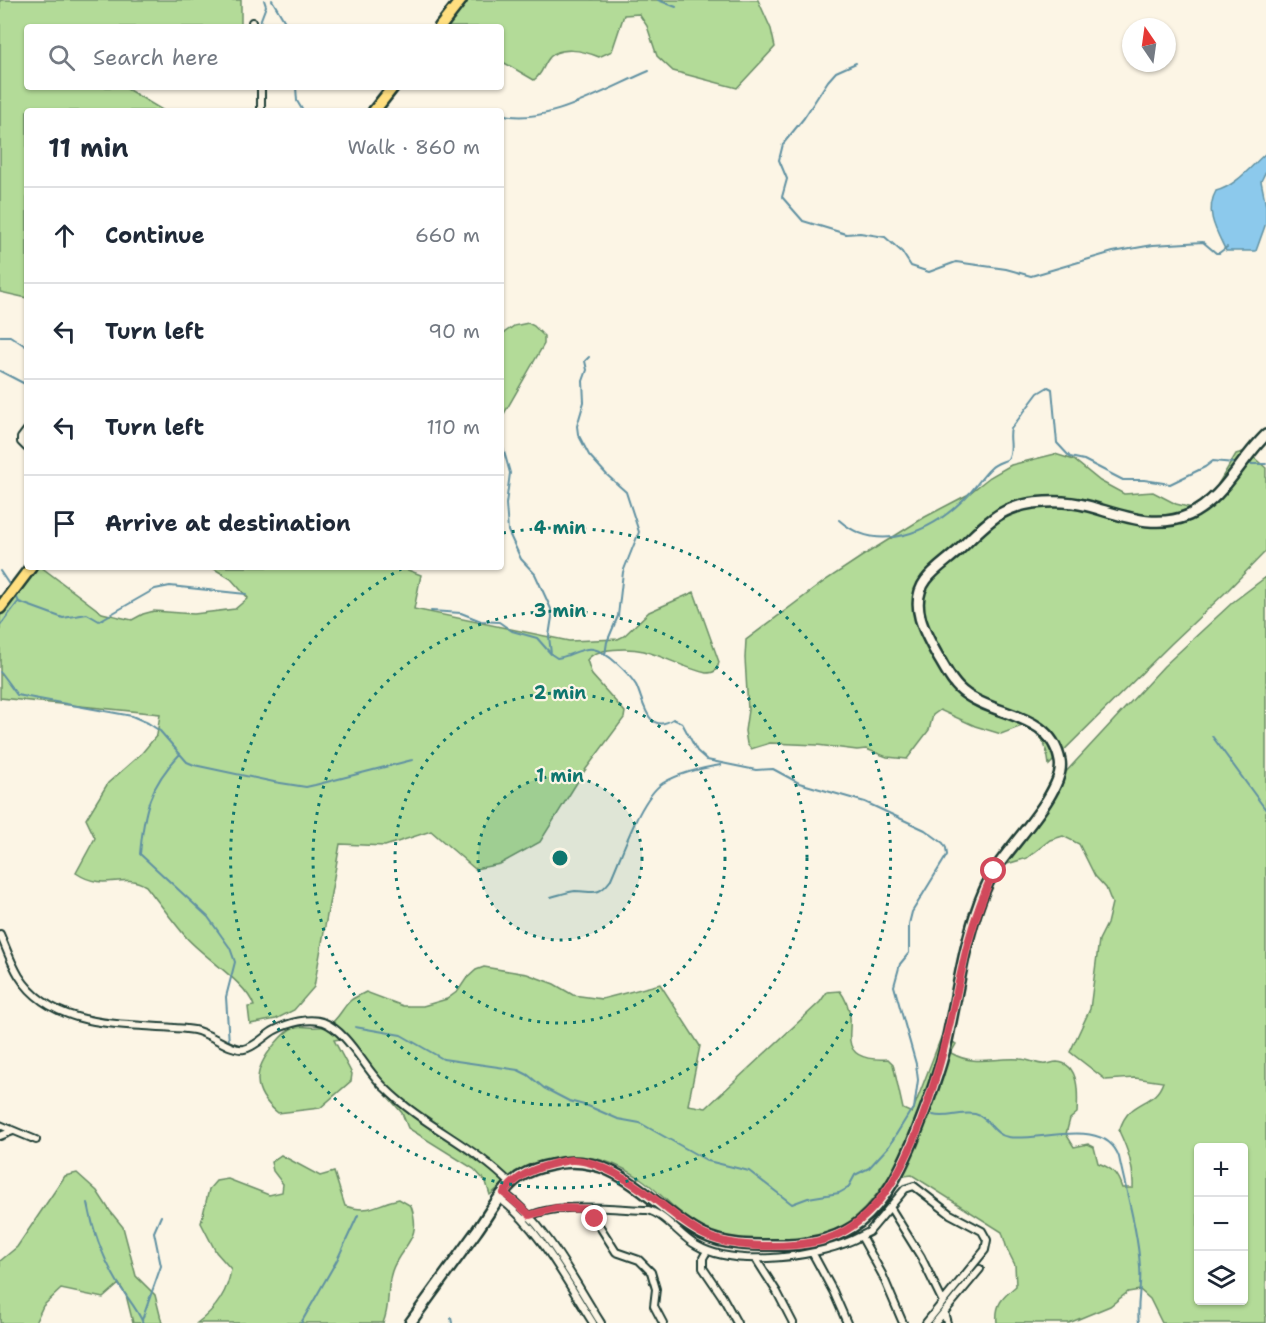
<!DOCTYPE html>
<html lang="en">
<head>
<meta charset="utf-8">
<style>
	body { margin:0; font-family:"Shantell Sans",sans-serif; background:#f6f6f7; color:#1f2937 }
	.controls { position:absolute; right:18px; bottom:18px; display:grid; overflow:hidden; border-radius:6px; box-shadow:0 2px 4px #0004 }
	.controls button { width:54px; height:54px; display:grid; place-items:center; padding:0; border:0; border-bottom:2px solid #e0e1e3; background:#fff; color:#1f2937; font:30px sans-serif }
	.compass { position:absolute; left:1122px; top:18px; width:54px; height:54px; border-radius:50%; background:#fff; box-shadow:0 2px 4px #0004; rotate:347deg }
	.stop { position:absolute; width:18px; height:18px; margin:-14px; border:4px solid #d1495b; border-radius:50%; background:#fff }
	.stop.end { background:#d1495b; border-color:#fff; box-shadow:0 2px 6px #0008 }
	.list { margin:0; padding:0; list-style:none }
	h2 { display:flex; justify-content:space-between; align-items:center; height:78px; margin:0; padding:0 24px; font-size:26px }
	h2 small { font-size:20px; font-weight:400; color:#747a83 }
	.list li { display:grid; grid-template-columns:39px 1fr auto; gap:18px; align-items:center; box-sizing:border-box; height:96px; padding:0 24px; border-top:2px solid #e0e1e3 }
	.list b { display:block; font-size:22px; white-space:nowrap }
	.list em { font-size:20px; font-style:normal; color:#747a83 }
	.icon { flex:none; width:33px; height:33px; fill:none; stroke:currentColor; stroke-width:2; stroke-linecap:round; stroke-linejoin:round }
	.map { position:relative; flex:none; width:1266px; height:1323px; overflow:hidden }
	.search { position:absolute; background:#fff; box-shadow:0 2px 4px #0004; left:24px; top:24px; width:480px; height:66px; display:flex; align-items:center; gap:15px; box-sizing:border-box; padding:0 21px; border-radius:6px; color:#747a83; font-size:22px }
	.panel { position:absolute; background:#fff; box-shadow:0 2px 4px #0004; left:24px; top:108px; width:480px; height:462px; border-radius:6px }
	.map>svg:first-child { display:block }
	.green { fill:#b3db98; stroke:#698c66; stroke-width:1.5; fill-rule:evenodd }
	.water { fill:#8cc9ec; stroke:#6091a2; stroke-width:1.5 }
	.lines { fill:none; stroke-linecap:round; stroke-linejoin:round }
	.stream { stroke:#6091a2; stroke-width:2 }
	.street-casing { stroke:#1f3d34; stroke-width:10 }
	.secondary-casing { stroke:#1f3d34; stroke-width:14 }
	.primary-casing { stroke:#1f3d34; stroke-width:15 }
	.street { stroke:#fcf5e5; stroke-width:6 }
	.secondary { stroke:#fcf5e5; stroke-width:9 }
	.primary { stroke:#ffdf80; stroke-width:10 }
	.route { stroke:#d1495b; stroke-width:8 }
	.ring { fill:none; stroke:#0f766e; stroke-width:3; stroke-dasharray:3 6 }
	.centre { fill:#0f766e; stroke:#fcf5e5; stroke-width:3 }
	.ring-label { font-size:18px; text-anchor:middle; font-weight:bold; fill:#0f766e; stroke:#fcf5e5; stroke-width:4.5; stroke-linejoin:round; paint-order:stroke }
</style>
</head>
<body>
<div class="map">
<svg width="1266" height="1323" viewBox="0 0 1266 1323">
	<rect width="100%" height="100%" fill="#fcf5e5"/>
	<filter id="ink" filterUnits="userSpaceOnUse"><feTurbulence type="fractalNoise" baseFrequency=".0167" numOctaves="2"/><feDisplacementMap in="SourceGraphic" scale="12" xChannelSelector="R" yChannelSelector="G"/><feConvolveMatrix kernelMatrix="1 2 1 2 8 2 1 2 1" color-interpolation-filters="sRGB"/></filter>
	<g filter="url(#ink)">
		<!-- green -->
		<path class="green" d="M0 0H241V27H27V87H124L164 111H27V298L0 292Z
			M465 0H758L771 29 775 47 737 88 673 71 657 56 647 26 639 14 624 15 612 51 599 57C585 51 557 44 547 61 542 69 542 74 534 80L501 61V27H444Z
			M528 323 534 326 544 336V344L501 419V335L514 326Z
			M1246 451 1266 468V551L1227 591 1171 644 1049 765C1047 747 1042 734 1027 724L1001 734 975 726 940 710 933 715 929 730 907 759 887 757 866 749 857 750 817 745 770 743 751 749 747 744 745 731 748 710 745 658 746 640 826 580 864 555 925 517 967 495 990 477 1011 465 1055 454 1074 460 1100 481 1124 494 1153 492 1176 504 1192 508 1211 496 1236 454Z
			M30 567H41L102 613 132 620 143 614 154 611 194 614 235 609 248 598 231 579 211 567H400L421 575 414 609 569 641 618 639 624 636 649 612 694 592 719 662C717 671 715 673 706 673 685 668 665 657 644 651 630 648 596 647 587 660L592 675 625 712 624 718 583 773 540 842 500 864 475 869 431 831 385 846 340 844 314 987 294 1010 276 1019 250 1024 248 1007 254 1006C247 983 202 956 186 937 172 920 159 903 146 886 121 871 106 893 76 873L95 838 86 819 108 783 142 753 157 735 160 714 0 698V607Z
			M1266 577V1323H1162L1150 1299 1140 1290 1128 1292 1110 1306 1069 1323H997C995 1304 1002 1298 1016 1286L1015 1265 1007 1249 1002 1232 912 1175 888 1178C873 1201 858 1219 833 1232 828 1234 822 1238 817 1240 808 1242 798 1241 789 1241 750 1243 722 1243 689 1219 671 1207 658 1190 640 1178 583 1142 539 1152 490 1195L486 1182 474 1169 408 1128 402 1113 361 1065 347 1043 340 1039 334 1040 352 1074 351 1081 320 1108 278 1113C251 1091 253 1070 274 1045 279 1039 287 1029 295 1027 306 1025 317 1030 328 1025 337 1022 342 1008 350 1001 354 997 361 995 366 992L403 1006H423L447 999 458 991 466 979 476 970 484 967 527 974 554 984 573 995 602 999 660 984 700 1046 688 1105 706 1108 820 1002 827 992 840 991C846 999 849 1007 850 1017 851 1025 849 1033 850 1041 852 1059 873 1060 888 1059L893 1064 903 1109 912 1113 942 1035 956 1044 951 1053C976 1067 993 1057 1020 1059 1028 1059 1035 1064 1043 1064 1047 1065 1052 1062 1057 1062 1080 1063 1078 1096 1077 1113L1070 1119 1066 1134 1074 1147 1088 1144 1094 1147 1098 1163C1112 1168 1117 1173 1122 1188H1133C1134 1167 1128 1150 1119 1131 1122 1123 1125 1115 1132 1110 1145 1100 1157 1099 1163 1082L1135 1078 1106 1080 1070 1052 1090 1009 1099 940 1107 924 1112 903 1106 888 1095 876 1079 844 1063 836 1050 840 1027 858 997 867 1041 799 1051 780 1063 775 1164 666 1233 602ZM1198 1148H1244V1300H1198Z
			M281 1155 320 1176 334 1172 345 1206C372 1214 374 1204 399 1199L411 1206C423 1241 401 1244 392 1271 386 1288 391 1304 383 1323H197C216 1309 228 1292 231 1269L216 1252 201 1223 209 1189 216 1181 228 1179 269 1195 282 1192 283 1184 273 1171 271 1162Z
			M77 1173 97 1191 110 1211 123 1227 136 1276 155 1295 162 1323H133L126 1295 119 1284 103 1298 61 1289 43 1306 35 1323H0V1261L17 1247 65 1176Z"/>
		<!-- water -->
		<path class="water" d="M1266 153V171L1261 181 1266 206V223L1256 251H1226C1217 232 1204 212 1216 191 1236 186 1251 166 1266 153Z"/>
		<g class="lines">
			<!-- stream -->
			<path class="stream" d="M272 0 288 27
				M658 0 676 7
				M258 27 266 6 264 0
				M856 63 836 72 828 81 804 118 783 144 779 160 787 179 782 197 803 221 846 234 860 233 885 237 902 252 911 266 929 272 956 262 1006 269 1031 276 1113 252 1153 245 1203 242 1216 253H1219L1227 247
				M296 87 297 101 303 111
				M501 114C544 127 608 88 649 71
				M0 336H10L27 347
				M589 357 585 361 587 370 583 381 584 402 577 426 578 434 589 455 607 475 626 492 639 532 623 572 618 616 607 642 605 655
				M0 371 27 385
				M503 448 510 473 506 504 508 531 521 559 535 574 551 609 552 617 549 636 551 654
				M1248 464H1266
				M839 520C878 555 931 532 964 499 974 490 981 477 991 468 996 463 1003 462 1008 459 1014 448 1008 439 1011 429L1038 393 1048 387 1052 389 1057 443 1070 457 1084 460 1123 480H1144L1170 484 1205 467 1213 461 1234 463
				M0 571 10 586
				M15 594 19 602 63 618 87 614 99 621 155 589 170 586 246 594
				M0 626 18 602
				M0 672 17 695 132 716 148 723 160 731 187 762 194 765 274 782 306 787 315 785 412 760
				M1212 736 1266 810
				M180 754C149 786 144 811 140 854L208 917 230 948 235 962 226 997 229 1043
				M551 897C559 895 567 892 575 891 593 891 598 897 610 881 622 855 640 798 663 783 680 773 701 768 721 765
				M355 1027 401 1035 443 1059 518 1070 528 1075 544 1088 569 1101 588 1106 618 1119 640 1123 708 1161 749 1171 792 1204 808 1198 839 1193 848 1188 855 1175 869 1168 889 1146 910 1112 914 1109 918 1080 916 1064 894 986 900 964 909 953V924L912 912 947 855 946 848 943 843 925 830 865 802 799 783 773 769 756 770 707 760 697 751 682 723 673 719C647 736 644 701 636 685 629 674 607 651 593 649 581 647 569 657 557 658L551 654 537 638 512 631 499 622 481 621 461 613 431 611
				M933 1115C947 1119 961 1111 975 1114 989 1117 993 1135 1008 1137 1040 1142 1105 1116 1119 1157 1126 1191 1138 1232 1140 1267 1142 1286 1136 1305 1139 1323
				M88 1203C93 1232 103 1258 118 1283 126 1297 137 1308 143 1323
				M451 1318 452 1323
				M142 1320 161 1266 154 1232 161 1216
				M301 1323 337 1260 358 1215"/>
			<!-- street casing -->
			<g class="street-casing">
				<path id="street" d="M252 22 253 27
					M261 111V87
					M27 430 21 438V442L27 448
					M0 934C6 948 11 963 19 976 55 1034 136 1022 194 1030 210 1033 230 1051 244 1049 256 1047 265 1035 275 1030 288 1023 309 1017 323 1022 349 1032 365 1070 385 1088 423 1126 473 1145 511 1184
					M0 1125 36 1140
					M0 1136 13 1131
					M504 1193C546 1224 573 1279 601 1323
					M499 1198C540 1228 566 1281 593 1323
					M890 1207 921 1257 943 1302
					M593 1209 595 1219 616 1252 639 1260 651 1272 656 1289 654 1306 663 1323
					M524 1219C553 1201 613 1209 648 1210 666 1215 680 1236 696 1245 736 1269 822 1257 861 1236L869 1232 905 1189 914 1186 950 1214 982 1231 987 1240 985 1250 926 1323
					M861 1236 882 1274 903 1323
					M707 1251 703 1258V1268L722 1296 737 1323
					M813 1254 833 1291 847 1323
					M756 1259 777 1292 793 1323
					M944 1312 947 1323
					M935 1323 980 1269"/>
			</g>
			<!-- secondary casing -->
			<g class="secondary-casing">
				<path id="secondary" d="M410 1323C432 1293 454 1262 476 1232 489 1214 501 1190 519 1177 529 1171 539 1167 551 1165 617 1149 651 1208 702 1234 728 1247 759 1245 787 1245 813 1244 839 1238 860 1222 885 1202 900 1171 912 1143 925 1111 938 1078 946 1045 957 997 963 947 980 901 984 891 989 879 995 870 1011 844 1066 790 1060 761 1051 713 997 717 966 694 954 686 947 672 940 660 927 637 907 605 926 580 933 570 948 560 958 551 988 522 1001 504 1045 502 1060 501 1073 502 1088 506 1121 515 1155 530 1189 515 1224 499 1239 461 1266 435"/>
			</g>
			<!-- primary casing -->
			<g class="primary-casing">
				<path id="primary" d="M440 27 461 0
					M374 111 393 87
					M0 608 31 567"/>
			</g>
			<!-- street -->
			<use href="#street" class="street"/>
			<!-- secondary -->
			<use href="#secondary" class="secondary"/>
			<!-- primary -->
			<use href="#primary" class="primary"/>
		</g>
	</g>
	<g class="lines" filter="url(#ink)">
		<!-- route -->
		<path class="route" d="M595 1219 593 1209 556 1208 530 1215 504 1193C516 1177 530 1170 549 1165 556 1163 564 1161 571 1160 601 1159 644 1190 666 1208 679 1218 692 1230 707 1236 737 1249 788 1248 819 1241 920 1219 947 1027 968 943 975 918 983 895 994 871"/>
	</g>
	<!-- distance rings -->
	<circle cx="560" cy="858" r="82" fill="#0f766e" fill-opacity=".12"/>
	<g class="ring">
		<circle cx="560" cy="858" r="82"/>
		<circle cx="560" cy="858" r="165"/>
		<circle cx="560" cy="858" r="247"/>
		<path d="M503 533A330 330 0 1 1 403 568"/>
	</g>
	<circle cx="560" cy="858" r="9" class="centre"/>
	<g class="ring-label">
		<text x="560" y="534">4 min</text>
		<text x="560" y="617">3 min</text>
		<text x="560" y="699">2 min</text>
		<text x="560" y="782">1 min</text>
	</g>
</svg>
<div class="controls">
<button>+</button>
<button>−</button>
<button><svg class="icon" aria-label="layers" viewBox="0 0 24 24"><path d="M12 4l9 5-9 5-9-5zM3 14l9 5 9-5"/></svg></button>
</div>
<svg class="compass" viewBox="-18 -18 36 36"><path d="M0-13l5 13h-10z" fill="#e53935"/><path d="M0 13l5-13h-10z" fill="#747a83"/></svg>
<div class="stop" style="left:994px;top:871px"></div>
<div class="stop end" style="left:595px;top:1219px"></div>
<div class="search"><svg class="icon" aria-label="search" viewBox="0 0 24 24"><circle cx="10" cy="10" r="6"/><path d="M15 15l6 6"/></svg>Search here</div>
<section class="panel">
<h2>11 min<small>Walk · 860 m</small></h2>
<ul class="list">
<li><svg class="icon" aria-label="ahead" viewBox="0 0 24 24"><path d="M12 20V5M6 11l6-6 6 6"/></svg><div><b>Continue</b></div><em>660 m</em></li>
<li><svg class="icon" aria-label="left" viewBox="0 0 24 24"><path d="M17 20v-9H6M10 6l-5 5 5 5"/></svg><div><b>Turn left</b></div><em>90 m</em></li>
<li><svg class="icon" aria-label="left" viewBox="0 0 24 24"><path d="M17 20v-9H6M10 6l-5 5 5 5"/></svg><div><b>Turn left</b></div><em>110 m</em></li>
<li><svg class="icon" aria-label="arrive" viewBox="0 0 24 24"><path d="M6 21V4h12l-3 4 3 4H6"/></svg><div><b>Arrive at destination</b></div></li>
</ul>
</section>
</div>
</body>
</html>
